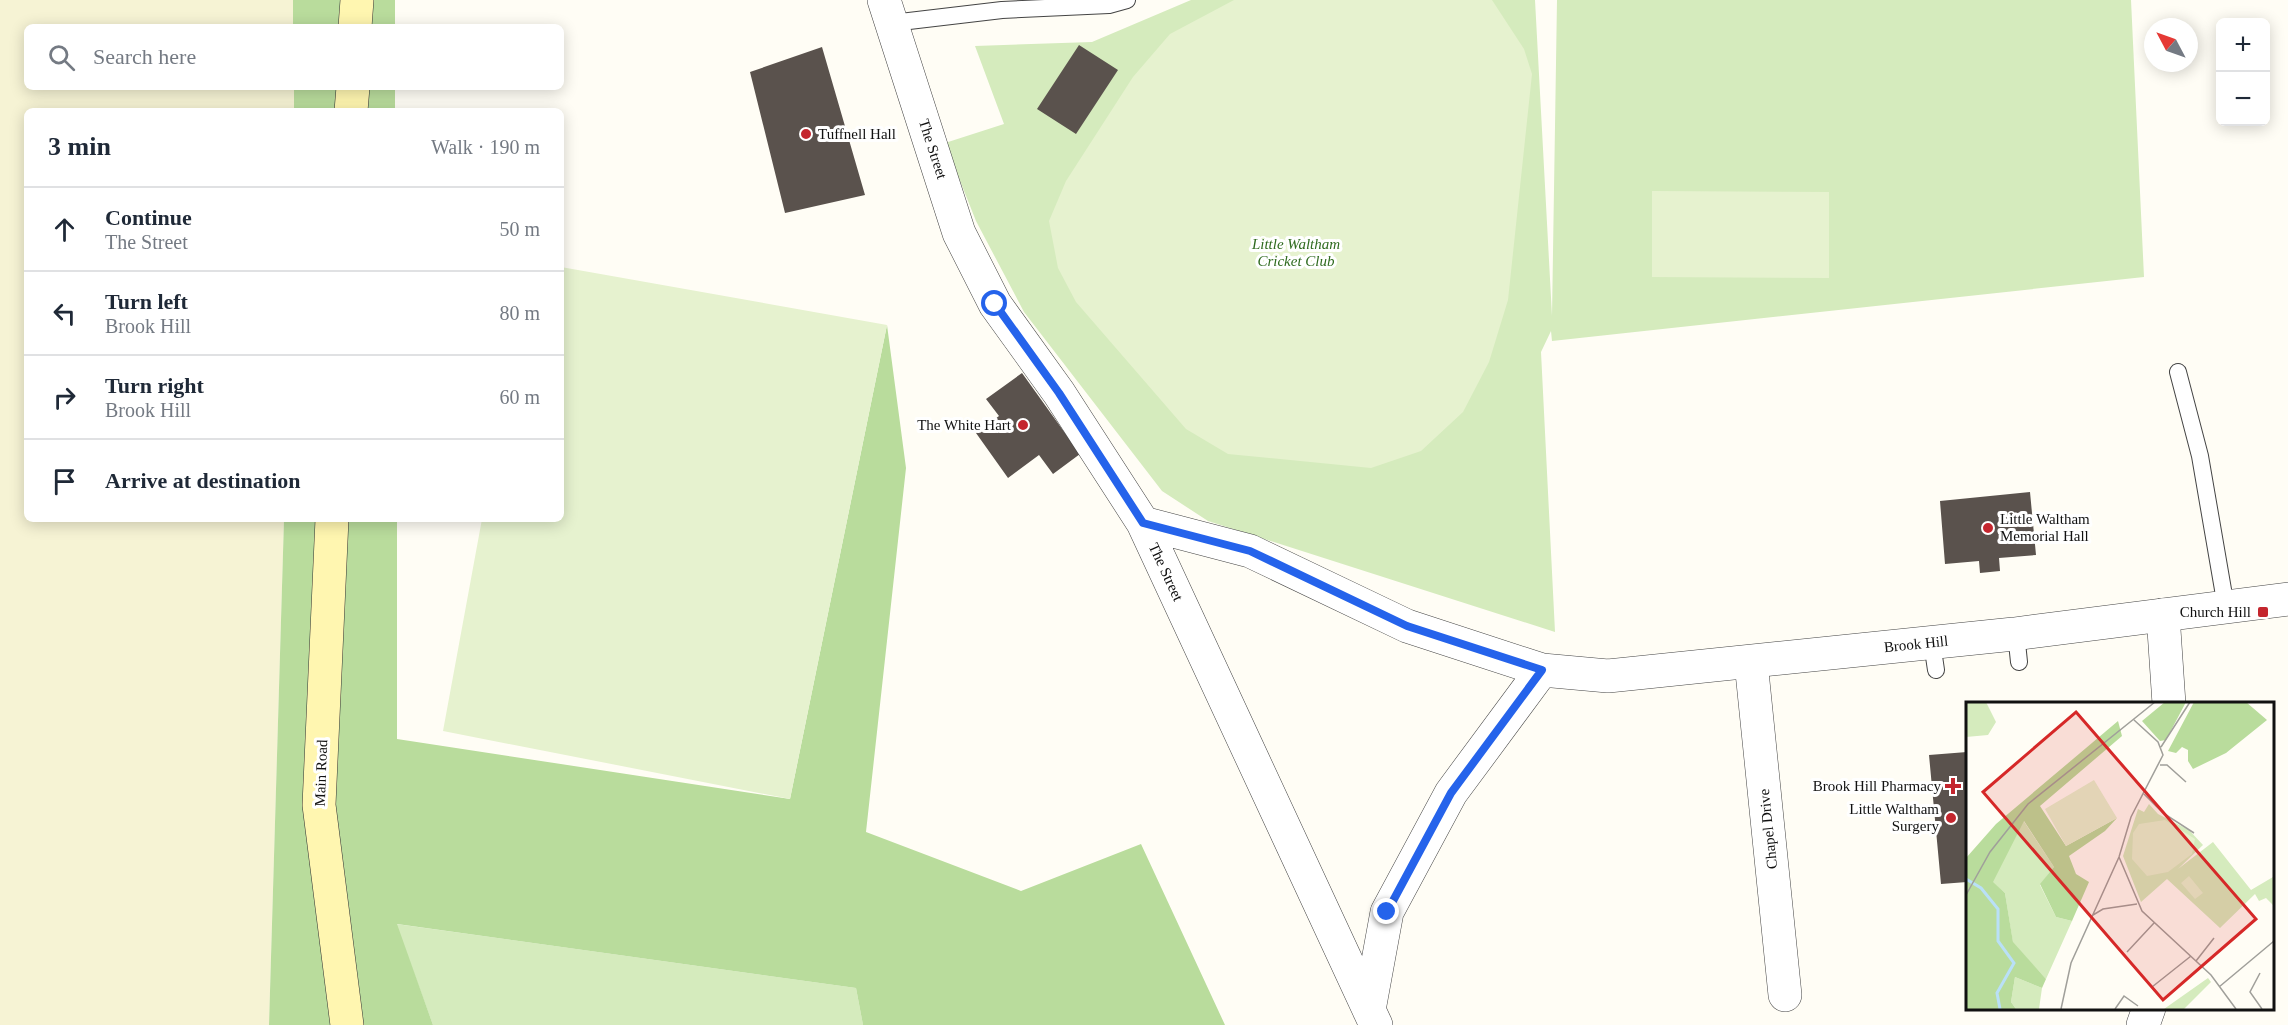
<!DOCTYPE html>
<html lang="en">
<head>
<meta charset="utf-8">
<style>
	body { margin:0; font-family:"Times New Roman",serif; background:#f2f2f3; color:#1f2937 }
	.controls { position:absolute; right:18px; top:18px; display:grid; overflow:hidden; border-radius:9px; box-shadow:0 3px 15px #0003 }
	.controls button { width:54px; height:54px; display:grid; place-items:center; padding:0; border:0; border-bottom:2px solid #e0e1e3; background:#fff; color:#1f2937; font:30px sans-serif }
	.compass { position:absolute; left:2144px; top:18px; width:54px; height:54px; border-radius:50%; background:#fff; box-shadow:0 3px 15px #0003; rotate:311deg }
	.stop { position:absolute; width:18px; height:18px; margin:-14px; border:4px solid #2563eb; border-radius:50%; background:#fff }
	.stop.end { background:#2563eb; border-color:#fff; box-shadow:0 2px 6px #0008 }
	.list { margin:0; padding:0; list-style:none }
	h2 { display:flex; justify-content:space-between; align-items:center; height:78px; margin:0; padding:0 24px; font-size:26px }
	h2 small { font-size:20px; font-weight:400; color:#747a83 }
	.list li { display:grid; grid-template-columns:39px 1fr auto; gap:18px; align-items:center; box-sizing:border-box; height:84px; padding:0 24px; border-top:2px solid #e0e1e3 }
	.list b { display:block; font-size:22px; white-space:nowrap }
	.list p { margin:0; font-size:20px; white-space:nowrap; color:#747a83 }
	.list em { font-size:20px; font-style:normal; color:#747a83 }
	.icon { flex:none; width:33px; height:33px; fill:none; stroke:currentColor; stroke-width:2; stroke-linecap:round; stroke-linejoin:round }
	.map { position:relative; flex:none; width:2288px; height:1025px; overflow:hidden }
	.search { position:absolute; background:#fff; box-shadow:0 3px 15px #0003; left:24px; top:24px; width:540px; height:66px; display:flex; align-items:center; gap:15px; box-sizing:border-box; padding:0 21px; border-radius:9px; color:#747a83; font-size:22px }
	.panel { position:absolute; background:#fff; box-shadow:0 3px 15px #0003; left:24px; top:108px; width:540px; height:414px; border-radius:9px }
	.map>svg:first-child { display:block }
	.farmland { fill:#f6f3d4 }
	.green { fill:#d5ebbd }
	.forest { fill:#b9dc9c }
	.pitch { fill:#e6f2cf }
	.building { fill:#5a524d }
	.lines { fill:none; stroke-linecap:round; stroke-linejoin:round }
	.service-casing { stroke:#444; stroke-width:18 }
	.minor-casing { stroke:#444; stroke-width:34 }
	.tertiary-casing { stroke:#444; stroke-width:34 }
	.secondary-casing { stroke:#333; stroke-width:34 }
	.service { stroke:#fff; stroke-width:16 }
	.minor { stroke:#fff; stroke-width:33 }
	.tertiary { stroke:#fff; stroke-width:33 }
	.secondary { stroke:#fff6b0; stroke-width:33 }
	.route { stroke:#2563eb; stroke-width:8 }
	.poi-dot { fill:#c4262e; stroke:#fff; stroke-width:2 }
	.labels { text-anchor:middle; stroke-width:6; stroke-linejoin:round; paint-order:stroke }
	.poi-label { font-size:15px; fill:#111; stroke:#fff; text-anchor:end }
	.street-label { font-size:15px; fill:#111; stroke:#fff }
	.park-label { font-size:15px; font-style:italic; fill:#2f6b1f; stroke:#fff }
	.inset-river { fill:none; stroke:#b9e0f7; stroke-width:3 }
	.inset-road { fill:none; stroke:#a09f9a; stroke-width:1.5 }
	.view { fill:#d62828; fill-opacity:0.15; stroke:#d62828; stroke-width:3 }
	.inset-edge { fill:none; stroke:#111; stroke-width:3 }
</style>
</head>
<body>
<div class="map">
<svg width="2288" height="1025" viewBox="0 0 2288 1025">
	<rect width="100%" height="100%" fill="#fffdf5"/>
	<!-- farmland -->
	<path class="farmland" d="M0 0H301L300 27H27V87H298L297 111H27V519H284L269 1025H0Z"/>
	<!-- green -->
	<path class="green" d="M1191 0H1535L1552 316 1557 0H2131L2144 277 1552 341 1551 331 1541 352 1555 632 1208 521 1162 491 1024 312 976 221 945 143 1004 124 975 46 1092 42Z
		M396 924 856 988 863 1025H433Z"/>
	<!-- forest -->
	<path class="forest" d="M293 0H395V27H293Z
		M294 87H395V111H294Z
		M887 325 906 468 866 832 1021 891 1141 844 1225 1025H863L856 988 397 924 433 1025H269L284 519H397V739L790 799Z"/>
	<!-- pitch -->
	<path class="pitch" d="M1234 0H1492L1524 49 1532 74 1508 300 1489 362 1463 412 1421 451 1371 468 1228 454 1186 429 1076 302 1058 268 1049 221 1066 181 1133 77 1170 34Z
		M1652 191 1829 192V278L1652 277Z
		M561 267 887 325 790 799 443 731 482 519H561Z"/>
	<!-- building -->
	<path class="building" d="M1079 45 1118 70 1076 134 1037 109Z
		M822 47 865 195 785 213 750 72Z
		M1022 373 1080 454 1053 474 1039 455 1008 478 976 433 999 416 986 399Z
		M2030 492 2036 555 1999 558 2000 571 1980 573 1979 561 1945 564 1940 501Z
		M1967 752V882L1941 884 1929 755Z"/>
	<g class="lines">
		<!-- service casing -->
		<g class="service-casing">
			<path id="service" d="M892 23 1002 10 1109 5 1127 0
				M2178 372 2200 456 2226 607
				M2016 633 2019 662
				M1932 643 1936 670"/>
		</g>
		<!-- minor casing -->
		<g class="minor-casing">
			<path id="minor" d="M2163 615 2169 704
				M1751 662 1785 995
				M2143 1025 2149 1008"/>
		</g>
		<!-- tertiary casing -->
		<g class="tertiary-casing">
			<path id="tertiary" d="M884 0 959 233 995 304 1059 393 1143 523 1376 1025
				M1143 523 1250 551 1407 626 1542 670 1608 676 2014 634 2288 599
				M1369 1010 1387 912 1451 793 1542 670"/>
		</g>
		<!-- secondary casing -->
		<g class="secondary-casing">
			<path id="secondary" d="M355 27 357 0
				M351 111 353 87
				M332 519 319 805 347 1025"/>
		</g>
		<!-- service -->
		<use href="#service" class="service"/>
		<!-- minor -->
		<use href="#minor" class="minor"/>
		<!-- tertiary -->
		<use href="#tertiary" class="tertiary"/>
		<!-- secondary -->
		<use href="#secondary" class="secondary"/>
	</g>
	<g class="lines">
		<!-- route -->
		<path class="route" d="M995 304 1059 393 1143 523 1250 551 1407 626 1542 670 1451 793 1387 912"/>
	</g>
	<!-- markers -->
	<g class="poi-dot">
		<circle cx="806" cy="134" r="6"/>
		<circle cx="1023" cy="425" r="6"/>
		<circle cx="1988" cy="528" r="6"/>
		<rect x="2257" y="606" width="12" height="12" rx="3"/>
		<path d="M1950 777h6v6h6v6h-6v6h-6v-6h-6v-6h6z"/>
		<circle cx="1951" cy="818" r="6"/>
	</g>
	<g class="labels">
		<!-- poi labels -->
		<g class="poi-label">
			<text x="818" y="139" text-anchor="start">Tuffnell Hall</text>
			<text x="1011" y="430">The White Hart</text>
			<text x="2000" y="524" text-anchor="start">Little Waltham<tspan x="2000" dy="17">Memorial Hall</tspan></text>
			<text x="2251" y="617">Church Hill</text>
			<text x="1941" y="791">Brook Hill Pharmacy</text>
			<text x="1939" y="814">Little Waltham<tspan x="1939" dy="17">Surgery</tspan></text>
		</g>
		<!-- street labels -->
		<g class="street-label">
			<text transform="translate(933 149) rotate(72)" y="5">The Street</text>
			<text transform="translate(1166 572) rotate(65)" y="5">The Street</text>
			<text transform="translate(1916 644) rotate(-6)" y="5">Brook Hill</text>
			<text transform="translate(321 773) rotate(-88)" y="5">Main Road</text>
			<text transform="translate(1768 829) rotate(-96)" y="5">Chapel Drive</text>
		</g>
		<!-- park labels -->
		<g class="park-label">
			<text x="1296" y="249">Little Waltham<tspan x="1296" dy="17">Cricket Club</tspan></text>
		</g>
	</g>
	<!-- overview -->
	<g transform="translate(1966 702)">
		<rect width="308" height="308" fill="#fffdf5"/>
		<path d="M0 0H20L30 20 22 33 0 35ZM183 102 192 112 223 128 237 143 212 167 247 140 285 188 307 175V203L300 196 293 199 289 192 254 226 201 177 175 200 157 154 172 107 178 110ZM57 118 88 165 74 183 90 215 106 219 80 277 47 241 39 191 26 180ZM49 275 76 286 73 307H50L45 300ZM242 276 245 280 218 307H198Z" fill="#d5ebbd"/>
		<path d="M199 0H220L200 38 194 39 176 19ZM228 0H280L301 18 260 51 227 67 222 59V48L216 45 210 51 202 49ZM152 19 156 34 74 104 100 144 151 116 139 129 103 154 110 172 123 180 106 219 90 215 74 182 88 165 58 119 27 180 39 191 47 240 80 277 76 286 49 275 45 300 50 307H0V156L30 122Z" fill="#b9dc9c"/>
		<path d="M128 78 151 116 100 144 79 107ZM199 118 229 137 226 152 202 170 181 174 166 157 167 131 173 122ZM223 174 237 191 229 197 215 181Z" fill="#e6f2cf"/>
		<path class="inset-river" d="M0 177 15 186 32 207V239L48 261 31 291 34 307"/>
		<path class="inset-road" d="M195 45 224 0M194 63H201L220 80M178 92 197 111 228 131M153 155 176 209 245 273 270 307M0 193 24 150 62 102 189 0M127 213 137 207 171 202M161 250 188 221M230 259 248 236M294 271 284 290 296 307M186 285 225 254M253 285 308 239M95 307 105 261 153 155 165 115 197 53 192 40 168 18M149 307 158 294 172 304"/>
		<path class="view" d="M110 10 290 217 197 298 17 90Z"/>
		<rect width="308" height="308" class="inset-edge"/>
	</g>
</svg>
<div class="controls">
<button>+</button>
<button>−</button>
</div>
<svg class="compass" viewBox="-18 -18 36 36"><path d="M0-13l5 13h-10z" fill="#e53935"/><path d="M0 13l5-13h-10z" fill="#747a83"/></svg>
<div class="stop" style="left:995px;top:304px"></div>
<div class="stop end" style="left:1387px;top:912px"></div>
<div class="search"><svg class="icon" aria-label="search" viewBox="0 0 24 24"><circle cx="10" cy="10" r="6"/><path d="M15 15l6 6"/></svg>Search here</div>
<section class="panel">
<h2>3 min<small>Walk · 190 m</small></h2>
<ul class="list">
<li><svg class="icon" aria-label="ahead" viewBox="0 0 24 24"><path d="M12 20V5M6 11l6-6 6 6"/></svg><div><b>Continue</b><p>The Street</p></div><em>50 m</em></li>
<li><svg class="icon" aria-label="left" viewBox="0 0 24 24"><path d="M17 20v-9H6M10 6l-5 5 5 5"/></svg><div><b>Turn left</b><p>Brook Hill</p></div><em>80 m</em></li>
<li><svg class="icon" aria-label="right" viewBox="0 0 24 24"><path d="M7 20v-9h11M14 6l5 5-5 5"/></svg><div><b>Turn right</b><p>Brook Hill</p></div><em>60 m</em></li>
<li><svg class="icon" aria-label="arrive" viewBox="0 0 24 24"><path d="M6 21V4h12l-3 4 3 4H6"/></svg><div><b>Arrive at destination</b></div></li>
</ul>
</section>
</div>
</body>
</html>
